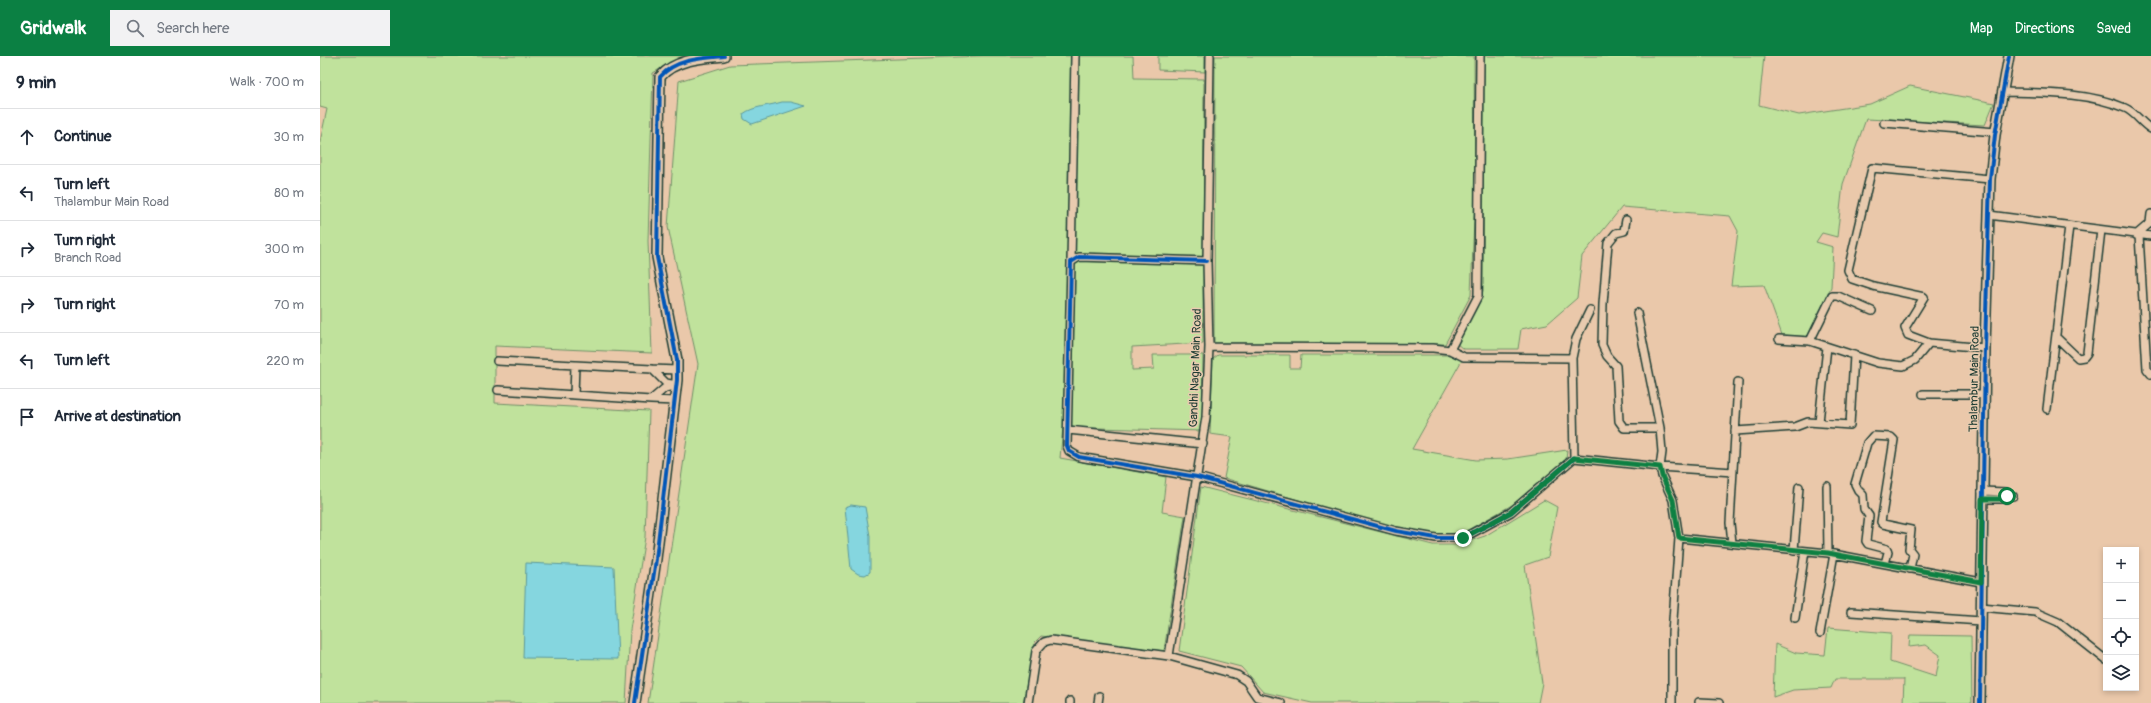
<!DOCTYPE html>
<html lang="en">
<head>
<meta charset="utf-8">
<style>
	body { margin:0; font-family:Pangolin,sans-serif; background:#f2f2f3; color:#1f2937 }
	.controls { position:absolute; right:12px; bottom:12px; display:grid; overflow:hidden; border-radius:0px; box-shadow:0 2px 6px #0003 }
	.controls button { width:36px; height:36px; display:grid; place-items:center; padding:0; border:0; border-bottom:1px solid #e0e1e3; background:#fff; color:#1f2937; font:20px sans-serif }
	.stop { position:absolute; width:12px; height:12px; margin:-9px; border:3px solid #0b8043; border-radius:50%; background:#fff }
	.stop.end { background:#0b8043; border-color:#fff; box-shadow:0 1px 4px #0008 }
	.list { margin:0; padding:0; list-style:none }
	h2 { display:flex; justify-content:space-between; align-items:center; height:52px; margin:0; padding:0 16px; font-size:17px }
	h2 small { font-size:13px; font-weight:400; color:#747a83 }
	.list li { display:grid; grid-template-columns:26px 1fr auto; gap:12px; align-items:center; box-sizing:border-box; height:56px; padding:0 16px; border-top:1px solid #e0e1e3 }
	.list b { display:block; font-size:15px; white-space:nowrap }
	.list p { margin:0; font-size:13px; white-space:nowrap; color:#747a83 }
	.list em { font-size:13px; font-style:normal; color:#747a83 }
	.icon { flex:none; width:22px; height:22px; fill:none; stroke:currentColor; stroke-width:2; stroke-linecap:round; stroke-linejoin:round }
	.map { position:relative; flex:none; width:1831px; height:647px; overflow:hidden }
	header { display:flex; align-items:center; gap:24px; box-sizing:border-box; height:56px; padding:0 20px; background:#0b8043; color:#fff }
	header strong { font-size:19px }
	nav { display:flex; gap:22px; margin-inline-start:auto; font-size:14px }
	.search { width:280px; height:36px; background:#f2f2f3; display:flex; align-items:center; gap:10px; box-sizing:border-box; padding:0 14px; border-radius:0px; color:#747a83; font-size:15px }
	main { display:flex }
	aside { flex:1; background:#fff }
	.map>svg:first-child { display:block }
	.green { fill:#c0e29c; stroke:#709068 }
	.water { fill:#85d6df; stroke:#5c999b }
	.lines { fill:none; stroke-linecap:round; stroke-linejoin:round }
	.street-casing { stroke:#1f3d34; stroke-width:10 }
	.secondary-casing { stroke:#1f3d34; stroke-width:12 }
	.street { stroke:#e8cbaf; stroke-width:7 }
	.secondary { stroke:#e8cbaf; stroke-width:9 }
	.cycleway-casing { stroke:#e8cbaf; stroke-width:6 }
	.cycleway { stroke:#0057b8; stroke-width:4 }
	.route { stroke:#0b8043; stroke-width:5 }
	.labels { text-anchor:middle; stroke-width:3; stroke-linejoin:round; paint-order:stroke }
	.street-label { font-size:12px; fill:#1f3d34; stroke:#e8cbaf }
</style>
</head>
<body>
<header>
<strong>Gridwalk</strong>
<div class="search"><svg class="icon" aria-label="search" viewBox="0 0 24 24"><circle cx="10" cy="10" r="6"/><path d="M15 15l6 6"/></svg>Search here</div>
<nav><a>Map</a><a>Directions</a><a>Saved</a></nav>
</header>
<main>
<aside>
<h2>9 min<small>Walk · 700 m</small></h2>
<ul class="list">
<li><svg class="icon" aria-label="ahead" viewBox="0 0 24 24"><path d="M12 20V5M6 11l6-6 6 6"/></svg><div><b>Continue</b></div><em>30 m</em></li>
<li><svg class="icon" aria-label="left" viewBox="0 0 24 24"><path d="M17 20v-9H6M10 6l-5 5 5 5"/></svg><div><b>Turn left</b><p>Thalambur Main Road</p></div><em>80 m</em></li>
<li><svg class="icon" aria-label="right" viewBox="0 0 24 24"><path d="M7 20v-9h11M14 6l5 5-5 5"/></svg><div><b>Turn right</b><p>Branch Road</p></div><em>300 m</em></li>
<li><svg class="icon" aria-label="right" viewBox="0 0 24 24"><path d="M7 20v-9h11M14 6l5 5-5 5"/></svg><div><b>Turn right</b></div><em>70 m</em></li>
<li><svg class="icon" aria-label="left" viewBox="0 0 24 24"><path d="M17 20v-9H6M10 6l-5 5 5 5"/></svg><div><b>Turn left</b></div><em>220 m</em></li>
<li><svg class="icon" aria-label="arrive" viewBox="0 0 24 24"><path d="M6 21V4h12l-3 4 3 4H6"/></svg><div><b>Arrive at destination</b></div></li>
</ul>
</aside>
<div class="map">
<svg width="1831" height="647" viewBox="0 0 1831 647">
	<rect width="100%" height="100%" fill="#eac8aa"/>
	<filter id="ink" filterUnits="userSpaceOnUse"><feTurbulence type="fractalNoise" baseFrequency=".025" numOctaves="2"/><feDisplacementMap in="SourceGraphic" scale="8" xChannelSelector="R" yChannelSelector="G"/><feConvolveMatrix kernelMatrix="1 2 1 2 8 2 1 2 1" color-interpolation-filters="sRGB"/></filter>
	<g filter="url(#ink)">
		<!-- green -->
		<path class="green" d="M0 0H370L355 4 333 17 328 185 332 297 175 290V347L329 355 325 481 310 574 306 647H0V86L7 53 0 51Z
			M662 0H813L814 22 884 23 883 287 812 291V314L834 313 833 299H883L882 375 743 371 740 402 846 421 842 456 865 460 844 595 721 580 715 586 703 647H328L378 308 348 171 359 25 410 9Z
			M838 0H885V16L838 14Z
			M895 0H1154L1155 138 1151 239 1125 288 894 287Z
			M1164 0H1444L1439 49 1479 59 1550 48 1590 30 1674 47 1665 69 1546 63 1523 128 1517 181 1502 177 1496 186 1513 191 1511 231 1488 281 1462 279 1444 229 1411 230 1418 175 1410 160 1302 151 1262 200 1257 242 1227 268 1201 273 1198 293H1143L1136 287 1163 235Z
			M898 299H970V312H980L981 299H1129L1142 304 1092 393 1156 404 1188 403 1247 394 1246 404 1192 449 1139 479H1115L1076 473 904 422 912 381 890 378 893 303Z
			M881 431 1113 489H1137L1165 480 1224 444 1237 451 1228 501 1205 509 1222 627 1218 647H992L943 636 921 611 859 595Z
			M1508 572 1571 577 1570 606 1616 621 1620 599 1606 589 1589 591 1590 579 1651 580 1652 647H1583L1584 623H1515L1511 632 1473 634 1453 641 1455 588 1476 597 1505 599Z"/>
		<!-- water -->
		<path class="water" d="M462 46H471L486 50 432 68 424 63 423 58C434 50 449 50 462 46Z
			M531 449 545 451 550 480V516L545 519 538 518 531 513 525 451Z
			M206 507 294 511 298 603 203 602Z"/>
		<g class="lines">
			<!-- street casing -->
			<g class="street-casing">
				<path id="street" d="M1683 36C1723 37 1767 36 1805 52 1815 56 1821 67 1831 73
					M1564 67 1676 76
					M1669 159 1831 180
					M1306 164 1304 175 1296 177 1288 187 1283 248 1282 289 1287 300 1296 310 1299 365 1304 372H1340
					M1816 179 1830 167 1831 158
					M1819 179 1827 313 1831 318
					M887 205 759 201 751 206 747 390 749 395 759 401 877 421 1076 475 1116 482H1143L1191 456 1254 402
					M751 206 755 0
					M1270 254 1256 283 1252 302 1254 402 1340 411 1342 420 1353 444 1359 482 1352 577V647
					M1317 257 1340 372 1342 396 1340 411 1413 416
					M1736 281 1758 302 1764 301 1767 297 1781 174
					M1459 283 1490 285 1558 307 1583 310 1595 304 1609 287
					M1490 285 1512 240H1518L1552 255
					M889 291 1113 292 1130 294 1144 301 1252 302
					M1665 292 1609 287 1588 279 1585 272 1604 241 1553 230 1532 223 1528 214 1552 112 1670 123
					M1130 294 1158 240 1160 0
					M177 305 332 313
					M178 334 331 344
					M1603 338H1664
					M254 339 255 309
					M355 345 331 344 345 332 357 329 346 327 332 313 357 314
					M1727 353 1749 170
					M1499 366 1507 291
					M748 374 883 388
					M1415 375 1475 371 1488 366 1530 369 1534 299
					M1507 430 1508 497
					M1662 435 1686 436 1687 440H1693
					M1662 443H1686L1687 440
					M1359 482 1508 497 1661 526
					M1412 487 1410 467 1418 326
					M1474 494 1479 431
					M1565 508 1568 496 1567 493 1548 488 1546 485 1549 460 1544 453 1543 439 1538 434 1535 428 1547 387 1553 380 1571 381 1574 384 1561 466 1563 468 1591 474 1589 493 1593 498 1590 513
					M1661 551 1715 556 1738 566 1786 604
					M1531 556 1661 565
					M1475 562 1485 495
					M1500 577 1514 498
					M849 600 917 619 926 625 937 641 961 647
					M750 645V647
					M1379 646 1399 647
					M708 647 716 595 724 586 731 584 849 600 886 361 889 291 887 205 890 0
					M778 647 779 640"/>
			</g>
			<!-- secondary casing -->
			<g class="secondary-casing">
				<path id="secondary" d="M315 647 336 503 357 324V304L337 201 340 21C355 3 382 2 404 0
					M1660 647 1665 292 1670 123 1675 79 1689 0"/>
			</g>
			<!-- street -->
			<use href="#street" class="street"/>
			<!-- secondary -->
			<use href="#secondary" class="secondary"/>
			<!-- cycleway casing -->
			<g class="cycleway-casing">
				<path id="cycleway" d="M887 205 759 201 751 206 747 390 749 395 759 401 877 421 1076 475 1116 482H1143L1191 456 1254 402
					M315 647 336 503 357 324V304L337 201 340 21C355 3 382 2 404 0
					M1660 647 1665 292 1670 123 1675 79 1689 0"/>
			</g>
			<!-- cycleway -->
			<use href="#cycleway" class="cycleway"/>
		</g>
	</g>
	<g class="lines" filter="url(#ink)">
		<!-- route -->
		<path class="route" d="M1143 482 1191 456 1254 402 1340 411 1342 420 1353 444 1359 482 1508 497 1661 526 1662 443H1686L1687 440"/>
	</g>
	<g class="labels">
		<!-- street labels -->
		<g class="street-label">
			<text transform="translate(875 312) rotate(-88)" y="4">Gandhi Nagar Main Road</text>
			<text transform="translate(1654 323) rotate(-89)" y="4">Thalambur Main Road</text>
		</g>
	</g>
</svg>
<div class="controls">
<button>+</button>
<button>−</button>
<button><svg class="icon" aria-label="locate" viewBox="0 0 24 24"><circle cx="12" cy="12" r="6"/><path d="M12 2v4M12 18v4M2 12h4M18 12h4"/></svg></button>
<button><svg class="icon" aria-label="layers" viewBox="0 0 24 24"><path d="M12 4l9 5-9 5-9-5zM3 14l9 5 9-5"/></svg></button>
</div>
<div class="stop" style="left:1687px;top:440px"></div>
<div class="stop end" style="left:1143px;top:482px"></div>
</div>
</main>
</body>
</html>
